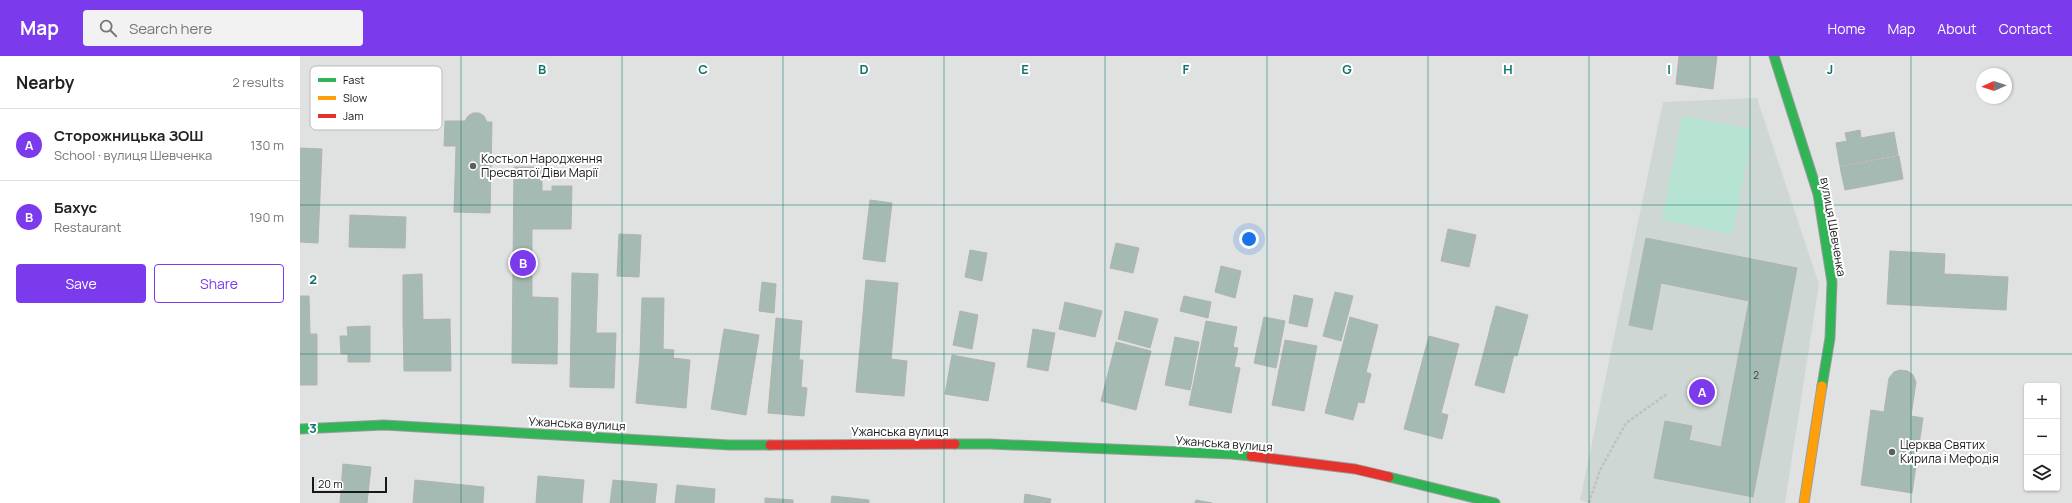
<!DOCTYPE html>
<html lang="en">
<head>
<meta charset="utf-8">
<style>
	body { margin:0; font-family:Manrope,sans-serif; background:#f2f2f2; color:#222 }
	.controls { position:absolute; right:12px; bottom:12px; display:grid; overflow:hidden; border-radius:4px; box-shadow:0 1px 3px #0004 }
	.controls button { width:36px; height:36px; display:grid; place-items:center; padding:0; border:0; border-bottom:1px solid #e0e0e0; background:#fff; color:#222; font:20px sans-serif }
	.compass { position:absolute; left:1676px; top:12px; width:36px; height:36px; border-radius:50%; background:#fff; box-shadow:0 1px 3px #0004; rotate:267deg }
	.scale { position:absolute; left:12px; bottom:10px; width:75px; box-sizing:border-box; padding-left:4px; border:2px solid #171817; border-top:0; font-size:11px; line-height:14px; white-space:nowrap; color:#171817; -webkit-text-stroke:3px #fff; paint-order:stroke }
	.you { position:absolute; left:949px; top:183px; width:14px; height:14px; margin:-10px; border:3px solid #fff; border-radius:50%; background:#1a73e8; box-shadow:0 0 0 6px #1a73e833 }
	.badge { display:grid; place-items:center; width:26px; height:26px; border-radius:50%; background:#7c3aed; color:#fff; font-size:13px; font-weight:700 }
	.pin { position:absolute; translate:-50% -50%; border:2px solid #fff; box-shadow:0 1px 4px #0006 }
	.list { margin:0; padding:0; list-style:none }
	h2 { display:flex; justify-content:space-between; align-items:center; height:52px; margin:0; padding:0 16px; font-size:17px }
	h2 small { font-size:13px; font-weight:400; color:#767676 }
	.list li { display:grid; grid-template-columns:26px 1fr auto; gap:12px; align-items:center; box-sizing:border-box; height:72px; padding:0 16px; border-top:1px solid #e0e0e0 }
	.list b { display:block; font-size:15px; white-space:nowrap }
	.list p { margin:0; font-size:13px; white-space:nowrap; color:#767676 }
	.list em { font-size:13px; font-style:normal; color:#767676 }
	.actions { display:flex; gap:8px; padding:12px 16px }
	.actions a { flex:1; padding:9px 0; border:1px solid #7c3aed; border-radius:4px; text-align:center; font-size:14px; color:#7c3aed }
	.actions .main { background:#7c3aed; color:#fff }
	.icon { flex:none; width:22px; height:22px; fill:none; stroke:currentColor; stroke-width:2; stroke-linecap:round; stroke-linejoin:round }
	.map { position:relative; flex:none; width:1772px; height:447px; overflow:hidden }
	header { display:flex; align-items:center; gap:24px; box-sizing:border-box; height:56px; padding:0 20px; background:#7c3aed; color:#fff }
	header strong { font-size:19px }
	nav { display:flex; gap:22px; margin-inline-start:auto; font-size:14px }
	.search { width:280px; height:36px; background:#f2f2f2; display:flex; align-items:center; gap:10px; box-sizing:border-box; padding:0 14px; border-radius:4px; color:#767676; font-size:15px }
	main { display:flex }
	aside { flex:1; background:#fff }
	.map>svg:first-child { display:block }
	.built { fill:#cfd7d4 }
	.green { fill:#b7e4d2 }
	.building { fill:#a5bab3; stroke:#b1b3b2 }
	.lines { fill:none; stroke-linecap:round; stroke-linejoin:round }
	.fast-casing { stroke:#9b9c9c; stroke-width:11 }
	.slow-casing { stroke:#9b9c9c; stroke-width:11 }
	.jam-casing { stroke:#9b9c9c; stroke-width:11 }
	.path { stroke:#c0c0c0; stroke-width:2.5; stroke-dasharray:3 2; stroke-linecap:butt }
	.fast { stroke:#30b455; stroke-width:9 }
	.slow { stroke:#ff9f0a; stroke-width:9 }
	.jam { stroke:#e5322d; stroke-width:9 }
	.grid { fill:none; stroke:#0f766e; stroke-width:1; stroke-opacity:0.55 }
	.poi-dot { fill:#5d5f5e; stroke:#fff; stroke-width:1.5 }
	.labels { text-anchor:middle; stroke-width:4; stroke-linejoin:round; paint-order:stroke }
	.number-label { font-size:10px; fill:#3a403e }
	.poi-label { font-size:12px; fill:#171817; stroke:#fff; text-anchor:start }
	.street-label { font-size:12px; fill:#171817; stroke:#fff }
	.key { fill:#fff; stroke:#b9bab9; stroke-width:1 }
	.key-label { font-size:11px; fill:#171817 }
	.grid-label { font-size:13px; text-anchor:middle; font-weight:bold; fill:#0f766e; stroke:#fff; stroke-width:4; stroke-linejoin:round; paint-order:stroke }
</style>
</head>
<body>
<header>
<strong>Map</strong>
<div class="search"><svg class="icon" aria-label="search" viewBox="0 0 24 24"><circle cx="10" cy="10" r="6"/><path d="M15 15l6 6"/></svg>Search here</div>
<nav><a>Home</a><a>Map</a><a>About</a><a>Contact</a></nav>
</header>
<main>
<aside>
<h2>Nearby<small>2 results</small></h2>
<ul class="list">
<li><span class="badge">A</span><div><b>Сторожницька ЗОШ</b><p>School · вулиця Шевченка</p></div><em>130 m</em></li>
<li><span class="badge">B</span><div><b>Бахус</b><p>Restaurant</p></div><em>190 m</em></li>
</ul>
<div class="actions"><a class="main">Save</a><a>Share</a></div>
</aside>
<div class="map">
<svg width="1772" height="447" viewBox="0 0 1772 447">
	<rect width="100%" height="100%" fill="#e0e2e1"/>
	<!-- built -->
	<path class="built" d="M1457 42 1519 228 1485 447H1288L1280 444 1363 46Z"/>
	<!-- green -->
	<path class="green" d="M1382 60 1453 73 1433 178 1362 164Z"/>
	<!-- building -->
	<path class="building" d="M1379 0H1417L1413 33 1376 28Z
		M173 57H179L184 60 187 66H192L190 157 154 156 156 90H144L145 65H165L168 60Z
		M1560 74 1561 82 1594 76 1598 99 1540 110 1536 87 1547 85 1545 77Z
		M0 92 22 93 18 187 0 186Z
		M1599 100 1603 123 1545 134 1540 111Z
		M214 111H242V135H252V130H272L271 173H232V241L258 242 257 308 212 307Z
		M570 144 592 147 585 206 563 203Z
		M50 159 106 161 105 192 49 191Z
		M1148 173 1176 179 1169 211 1141 205Z
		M319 178 341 179 339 221 317 220Z
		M1346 182 1497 212 1453 441 1354 422 1365 365 1392 370 1389 384 1421 391 1449 245 1361 227 1352 274 1329 269Z
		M816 187 839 192 833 217 810 212Z
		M670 194 687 197 682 225 665 221Z
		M1590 195 1645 198 1644 218 1708 221 1706 254 1587 248Z
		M921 210 941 215 935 242 915 236Z
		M272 217 298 218 296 277H316L314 332 270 331Z
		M122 218 123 264H103V219Z
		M566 224 598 227 591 303 607 305 604 340 556 336Z
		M462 226 476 228 474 257 459 255Z
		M1035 236 1053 240 1041 285 1023 280Z
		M994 239 1013 243 1007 271 989 267Z
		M0 240H9L10 278H17V329H0Z
		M884 240 911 246 908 262 880 255Z
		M342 242H364L363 293 374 294 373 302 390 304 386 352 336 347 340 299Z
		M765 246 802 255 795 281 759 273Z
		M1196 250 1228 259 1217 300 1185 292Z
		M660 255 678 259 672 293 653 289Z
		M825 255 858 263 850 292 818 283Z
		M964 261 985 265 976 312 954 307Z
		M1050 261 1078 269 1066 316 1071 318 1064 347 1058 346 1053 364 1025 357Z
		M476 262 502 265 499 304H503L501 331 507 332 504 360 468 357Z
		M150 263 151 315H104L103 264Z
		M906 265 937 271 933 291 938 292 934 311 940 312 931 357 889 349Z
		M70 270V306H48V298H41L40 280H48L47 271Z
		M424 273 459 279 446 359 411 353Z
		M733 273 755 277 748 315 727 311Z
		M1129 280 1159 288 1141 357 1148 359 1142 383 1104 373Z
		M875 281 899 286 890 334 865 329Z
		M985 284 1017 290 1004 355 972 349Z
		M816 286 851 295 836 354 801 345Z
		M1185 292 1214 299 1204 337 1175 329Z
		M652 299 695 307 688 345 645 338Z
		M1600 314 1608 315 1613 319 1616 326 1611 360 1623 362 1612 437 1561 429 1571 354 1584 356 1589 322 1594 316Z
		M43 408 71 411 67 447H40Z
		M238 420 284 424 282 447H236Z
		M115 424 184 431 183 447H113Z
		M313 424 357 428 355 447H310Z
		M377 429 415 433 414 447H375Z
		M725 438 751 443 750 447H724Z
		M532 440 569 444V447H531Z
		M465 442 493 444V447H465Z
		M896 444 912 447H895Z"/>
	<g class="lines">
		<!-- fast casing -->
		<g class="fast-casing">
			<path id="fast" d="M1474 0 1518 138 1532 226 1530 282 1522 330
				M0 373 84 369 429 389H470
				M655 388H690L931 398 951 400
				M1089 421 1195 447"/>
		</g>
		<!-- slow casing -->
		<g class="slow-casing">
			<path id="slow" d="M1504 447 1522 330"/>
		</g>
		<!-- jam casing -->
		<g class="jam-casing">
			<path id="jam" d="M470 389 655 388
				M951 400 1055 413 1089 421"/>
		</g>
		<!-- path -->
		<path class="path" d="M1289 447 1300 414 1326 367 1367 338"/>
		<!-- fast -->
		<use href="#fast" class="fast"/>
		<!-- slow -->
		<use href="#slow" class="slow"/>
		<!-- jam -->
		<use href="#jam" class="jam"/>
	</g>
	<!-- grid -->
	<path class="grid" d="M161 0V447M322 0V447M483 0V447M644 0V447M805 0V447M967 0V447M1128 0V447M1289 0V447M1450 0V447M1611 0V447M0 149H1772M0 298H1772"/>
	<!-- markers -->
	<g class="poi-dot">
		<circle cx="173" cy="110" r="4"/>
		<circle cx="1592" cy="396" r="4"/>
	</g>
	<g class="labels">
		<!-- number labels -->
		<g class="number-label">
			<text x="1456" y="323">2</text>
		</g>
		<!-- poi labels -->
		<g class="poi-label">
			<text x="181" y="107">Костьол Народження<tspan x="181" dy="14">Пресвятої Діви Марії</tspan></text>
			<text x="1600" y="393">Церква Святих<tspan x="1600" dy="14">Кирила і Мефодія</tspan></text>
		</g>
		<!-- street labels -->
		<g class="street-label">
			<text transform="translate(1533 171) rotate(80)" y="4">вулиця Шевченка</text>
			<text transform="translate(277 368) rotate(3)" y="4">Ужанська вулиця</text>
			<text x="600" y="380">Ужанська вулиця</text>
			<text transform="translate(924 388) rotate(4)" y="4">Ужанська вулиця</text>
		</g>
	</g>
	<!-- legend -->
	<rect x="10" y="10" width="132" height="64" rx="6" class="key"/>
	<rect x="18" y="22" width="18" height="4" fill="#30b455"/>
	<rect x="18" y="40" width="18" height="4" fill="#ff9f0a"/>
	<rect x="18" y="58" width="18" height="4" fill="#e5322d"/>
	<g class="key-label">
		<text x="43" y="28">Fast</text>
		<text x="43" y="46">Slow</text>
		<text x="43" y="64">Jam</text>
	</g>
	<g class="grid-label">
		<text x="242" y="18">B</text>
		<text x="403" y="18">C</text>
		<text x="564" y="18">D</text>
		<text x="725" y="18">E</text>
		<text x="886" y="18">F</text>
		<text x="1047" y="18">G</text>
		<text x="1208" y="18">H</text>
		<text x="1369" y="18">I</text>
		<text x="1530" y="18">J</text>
		<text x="13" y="228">2</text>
		<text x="13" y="377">3</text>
	</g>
</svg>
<div class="controls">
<button>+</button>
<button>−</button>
<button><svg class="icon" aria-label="layers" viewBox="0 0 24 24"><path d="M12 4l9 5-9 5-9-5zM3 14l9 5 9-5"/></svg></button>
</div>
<svg class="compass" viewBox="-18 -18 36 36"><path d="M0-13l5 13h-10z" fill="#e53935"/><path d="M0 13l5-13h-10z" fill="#767676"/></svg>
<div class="scale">20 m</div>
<div class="you"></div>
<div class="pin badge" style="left:1402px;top:336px">A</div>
<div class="pin badge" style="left:223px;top:207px">B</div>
</div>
</main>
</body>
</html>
